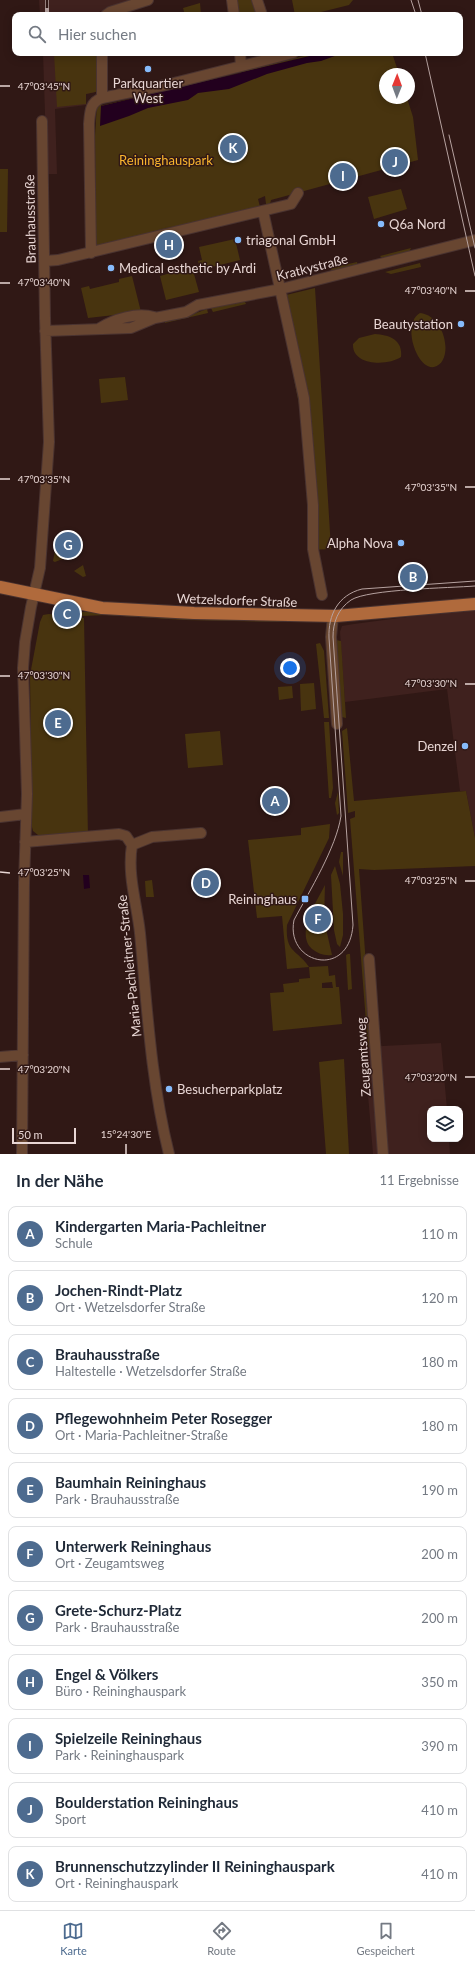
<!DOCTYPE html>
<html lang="de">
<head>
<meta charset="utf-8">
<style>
	body { margin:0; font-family:Lato,sans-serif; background:#f6f6f7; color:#1f2937 }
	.controls { position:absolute; right:12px; bottom:12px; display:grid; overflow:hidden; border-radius:8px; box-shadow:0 2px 10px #0003 }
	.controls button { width:36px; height:36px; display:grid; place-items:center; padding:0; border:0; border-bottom:1px solid #e0e1e3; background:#fff; color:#1f2937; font:20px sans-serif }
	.compass { position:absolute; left:379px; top:68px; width:36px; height:36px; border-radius:50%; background:#fff; box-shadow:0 2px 10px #0003; rotate:1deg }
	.scale { position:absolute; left:12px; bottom:10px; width:64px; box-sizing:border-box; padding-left:4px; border:2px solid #e8d6d4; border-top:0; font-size:11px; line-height:14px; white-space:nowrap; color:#e8d6d4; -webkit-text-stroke:3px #301815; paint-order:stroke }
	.you { position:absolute; left:290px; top:668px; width:14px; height:14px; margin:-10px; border:3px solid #fff; border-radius:50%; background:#1a73e8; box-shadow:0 0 0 6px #1a73e833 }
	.badge { display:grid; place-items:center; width:26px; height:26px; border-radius:50%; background:#4d6b8f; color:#fff; font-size:13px; font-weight:700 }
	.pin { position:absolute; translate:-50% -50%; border:2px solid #fff; box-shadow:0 1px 4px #0006 }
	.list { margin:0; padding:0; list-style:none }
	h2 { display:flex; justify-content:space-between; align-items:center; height:52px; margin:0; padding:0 16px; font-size:17px }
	h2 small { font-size:13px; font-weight:400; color:#747a83 }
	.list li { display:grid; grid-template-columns:26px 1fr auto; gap:12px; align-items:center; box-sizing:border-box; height:56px; margin:0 8px 8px; padding:0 8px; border:1px solid #e0e1e3; border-radius:8px }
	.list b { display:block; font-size:15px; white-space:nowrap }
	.list p { margin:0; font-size:13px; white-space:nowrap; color:#747a83 }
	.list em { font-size:13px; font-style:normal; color:#747a83 }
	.icon { flex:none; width:22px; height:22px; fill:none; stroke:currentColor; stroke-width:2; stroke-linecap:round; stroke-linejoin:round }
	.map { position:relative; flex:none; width:475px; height:1154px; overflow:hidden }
	.search { position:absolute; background:#fff; box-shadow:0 2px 10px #0003; left:12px; right:12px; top:12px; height:44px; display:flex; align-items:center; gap:10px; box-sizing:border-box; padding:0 14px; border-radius:8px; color:#747a83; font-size:15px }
	.sheet { height:756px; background:#fff }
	nav { display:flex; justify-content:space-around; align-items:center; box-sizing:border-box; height:56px; border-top:1px solid #e0e1e3; background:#fff; font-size:11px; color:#747a83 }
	nav a { display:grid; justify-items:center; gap:2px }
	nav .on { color:#4d6b8f }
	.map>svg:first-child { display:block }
	.built { fill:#3f211e }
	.green { fill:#48340f; fill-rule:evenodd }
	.water { fill:#22001e }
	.pier { fill:#301815 }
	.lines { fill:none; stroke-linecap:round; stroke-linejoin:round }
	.minor-casing { stroke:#4a3330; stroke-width:12 }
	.major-casing { stroke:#4a3330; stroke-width:14 }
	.minor { stroke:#684631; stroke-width:10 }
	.major { stroke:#b06a3c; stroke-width:12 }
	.tram { stroke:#b6a2a0; stroke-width:1 }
	.rail-casing { stroke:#b6a2a0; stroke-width:4 }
	.rail { stroke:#301815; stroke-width:2.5; stroke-dasharray:8; stroke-linecap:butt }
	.ticks { fill:none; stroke:#e8d6d4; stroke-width:1.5 }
	.poi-dot { fill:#86bbfb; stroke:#301815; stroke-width:1.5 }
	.labels { text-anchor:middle; stroke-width:3; stroke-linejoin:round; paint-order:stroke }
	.poi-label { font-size:13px; fill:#e8d6d4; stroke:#301815; text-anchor:start }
	.park-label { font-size:13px; fill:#f9b52e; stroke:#301815 }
	.street-label { font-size:13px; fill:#e8d6d4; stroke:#301815 }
	.ticks-label { font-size:10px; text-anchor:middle; fill:#e8d6d4; stroke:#301815; stroke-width:3; stroke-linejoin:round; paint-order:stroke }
</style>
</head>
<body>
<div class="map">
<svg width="475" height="1154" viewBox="0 0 475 1154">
	<rect width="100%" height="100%" fill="#301815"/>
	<!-- built -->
	<path class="built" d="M39 0H137L99 12 98 15H40Z
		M43 53H99L100 91 86 94V105L55 109 57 174H47Z
		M475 608V838L466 791H460L447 689 345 702 340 632 342 626 354 624Z
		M441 1043 447 1109H430V1139H449L450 1154H373L364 1047Z"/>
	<!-- green -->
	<path class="green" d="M237 0H254L259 15H242L238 11Z
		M292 0H353L349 5 309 15H295Z
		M200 3 201 15H185L183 8Z
		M54 53H99L100 91 86 94V104L57 107Z
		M317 53H392L399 74H385V98H407L413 117 418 160 271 200 270 204H266L265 196 258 199 260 207 96 248 95 136 97 104Z
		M0 169H8L7 232H0Z
		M401 189 407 209 374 219 368 197Z
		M235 239 240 260 200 270 198 261 202 260 199 247Z
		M411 248 409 252 383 259 380 256Z
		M357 262 358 267 332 273 331 268Z
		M420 263 421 267 391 274 385 272Z
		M192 267 199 292 166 300 160 276Z
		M132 276 141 312 88 318 81 288 89 286 90 289 119 282V279Z
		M315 288 331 549 311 550 300 410 278 297Z
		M244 300 246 304 213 312 211 308Z
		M207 309 208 313 165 323V320L180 319Z
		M420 313C447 316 454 363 434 367 417 370 401 324 420 313Z
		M375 334C390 335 403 340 401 357 388 366 352 366 353 344L359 338Z
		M125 377 128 400 101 403 99 379Z
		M55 551 63 555 65 558 55 562 53 561Z
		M83 565 86 576 83 577 74 571Z
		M102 611 275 620 282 622 184 620 107 615 81 616 82 612Z
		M49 614 84 618 88 837 38 835 33 831 32 827 30 675 40 622 43 615Z
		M336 640 341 641 346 718 342 717 340 714Z
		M320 643 324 651 329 718H324L316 644Z
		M314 683 316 709 301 711 300 684Z
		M292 686 293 698 279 700 278 687Z
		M324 722H329L333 788 331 798H329Z
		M347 728 354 801 466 791 475 838V866L374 870 359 869 372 1047H368L350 819 355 817V811L348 813V811L342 731Z
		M220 731 223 765 188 768 185 734Z
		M338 792 339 813 337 815 335 803Z
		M330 824 329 838 287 925C285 953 297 949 309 967L328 966 329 976 335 975 336 987H339L342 1024 273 1031 270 993 284 992 283 984 299 982V979L310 978 309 967 287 969 282 916 257 918 248 840 301 835V828ZM332 982 333 988H322V983Z
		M341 852H343V876L339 862Z
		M335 866 340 884 343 914V935L340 947 337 944 334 930 331 875Z
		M152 880 154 897H146L145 881Z
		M325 885 324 920 332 955C324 956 319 954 312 949 295 934 317 901 325 885Z
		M348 954H350L352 989 348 990 346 955Z
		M344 1059 349 1154H326L319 1062Z"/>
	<!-- water -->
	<path class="water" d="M322 53H343L321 61 307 63 267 74 229 89 198 93 188 100 148 108 129 116 100 126 101 106Z
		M83 875H89L90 888 84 889Z"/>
	<!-- pier -->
	<path class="pier" d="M241 71V73L172 89V87Z
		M168 88V90L159 92 101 106V104Z"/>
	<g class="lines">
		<!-- minor casing -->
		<g class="minor-casing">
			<path id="minor" d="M232 0 234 15
				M257 0 262 15
				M106 15 110 12 148 0
				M240 53 241 65
				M102 98V53
				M263 211 304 398 313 505V549L322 595
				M91 253 89 124C90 112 90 102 102 98L170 84 293 53
				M44 261 58 260 291 204 298 193
				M100 328C114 319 137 312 154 317
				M45 331 131 328 155 318 186 312 198 305 281 289 475 240
				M333 616 331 637 337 724
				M0 817 26 814
				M25 842 119 834 126 836 132 845
				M132 845C127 875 137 904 140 933 147 1007 151 1082 169 1154
				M132 845 152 837 201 833
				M369 959 383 1154
				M0 1057 23 1055
				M22 1154 24 883 27 794 23 668 25 642 31 607 40 568 49 442 45 318 42 121"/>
		</g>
		<!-- major casing -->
		<g class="major-casing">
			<path id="major" d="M0 587 102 608 194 613 336 616 475 604"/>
		</g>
		<!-- minor -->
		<use href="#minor" class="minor"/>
		<!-- major -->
		<use href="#major" class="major"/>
		<!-- tram -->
		<path class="tram" d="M411 0 416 15
			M418 0 422 15
			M425 53 475 276
			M449 135 475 248
			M475 581 362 589C338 595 328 615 329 638L341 816C336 848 310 890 294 920 285 964 349 980 353 925L333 637C333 622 338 609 351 600 368 589 450 588 475 586"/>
		<!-- rail casing -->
		<g class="rail-casing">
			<path id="rail" d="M47 0V12"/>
		</g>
		<!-- rail -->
		<use href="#rail" class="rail"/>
	</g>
	<!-- ticks -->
	<path class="ticks" d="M0 86H10M0 283H10M465 291H475M0 479H10M465 487H475M0 676H10M465 684H475M0 872 10 873M465 881H475M0 1069H10M465 1077H475M126 1154V1144"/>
	<!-- markers -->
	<g class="poi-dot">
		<circle cx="148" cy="69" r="4"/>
		<circle cx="381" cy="224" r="4"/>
		<circle cx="238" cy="240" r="4"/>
		<circle cx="111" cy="268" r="4"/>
		<circle cx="461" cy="324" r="4"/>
		<circle cx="401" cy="543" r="4"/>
		<circle cx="465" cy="746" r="4"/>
		<rect x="301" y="895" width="8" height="8" rx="2"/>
		<circle cx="169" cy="1089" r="4"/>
	</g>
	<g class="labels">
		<!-- poi labels -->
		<g class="poi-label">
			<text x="148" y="88" text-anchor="middle">Parkquartier<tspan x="148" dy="15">West</tspan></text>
			<text x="389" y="229">Q6a Nord</text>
			<text x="246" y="245">triagonal GmbH</text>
			<text x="119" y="273">Medical esthetic by Ardi</text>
			<text x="453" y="329" text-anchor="end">Beautystation</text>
			<text x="393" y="548" text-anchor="end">Alpha Nova</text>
			<text x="457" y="751" text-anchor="end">Denzel</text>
			<text x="297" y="904" text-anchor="end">Reininghaus</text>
			<text x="177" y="1094">Besucherparkplatz</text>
		</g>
		<!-- park labels -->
		<g class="park-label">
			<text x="166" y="165">Reininghauspark</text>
		</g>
		<!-- street labels -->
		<g class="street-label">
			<text transform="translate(30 219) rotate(-91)" y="5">Brauhausstraße</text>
			<text transform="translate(312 267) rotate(-14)" y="5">Kratkystraße</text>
			<text transform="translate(237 600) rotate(2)" y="5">Wetzelsdorfer Straße</text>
			<text transform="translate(129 966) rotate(-96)" y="5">Maria-Pachleitner-Straße</text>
			<text transform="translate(363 1057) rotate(-94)" y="5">Zeugamtsweg</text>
		</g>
	</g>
	<g class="ticks-label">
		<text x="44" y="90">47°03'45"N</text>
		<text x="44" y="286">47°03'40"N</text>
		<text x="431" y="294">47°03'40"N</text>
		<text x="44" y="483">47°03'35"N</text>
		<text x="431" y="491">47°03'35"N</text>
		<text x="44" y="679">47°03'30"N</text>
		<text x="431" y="687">47°03'30"N</text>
		<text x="44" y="876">47°03'25"N</text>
		<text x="431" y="884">47°03'25"N</text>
		<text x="44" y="1073">47°03'20"N</text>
		<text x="431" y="1081">47°03'20"N</text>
		<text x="126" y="1138">15°24'30"E</text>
	</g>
</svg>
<div class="controls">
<button><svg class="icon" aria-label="layers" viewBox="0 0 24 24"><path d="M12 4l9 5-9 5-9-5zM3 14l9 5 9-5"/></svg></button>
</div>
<svg class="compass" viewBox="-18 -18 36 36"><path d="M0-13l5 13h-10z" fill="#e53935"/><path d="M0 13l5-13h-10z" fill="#747a83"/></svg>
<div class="scale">50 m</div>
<div class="you"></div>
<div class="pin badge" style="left:275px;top:801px">A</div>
<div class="pin badge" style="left:413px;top:577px">B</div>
<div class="pin badge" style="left:67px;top:614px">C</div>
<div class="pin badge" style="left:206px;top:883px">D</div>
<div class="pin badge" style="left:58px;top:723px">E</div>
<div class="pin badge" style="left:318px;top:919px">F</div>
<div class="pin badge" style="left:68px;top:545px">G</div>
<div class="pin badge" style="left:169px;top:245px">H</div>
<div class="pin badge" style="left:343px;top:176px">I</div>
<div class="pin badge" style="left:395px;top:162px">J</div>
<div class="pin badge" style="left:233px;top:148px">K</div>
<div class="search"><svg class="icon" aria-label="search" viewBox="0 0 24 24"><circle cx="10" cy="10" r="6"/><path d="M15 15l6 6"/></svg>Hier suchen</div>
</div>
<section class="sheet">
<h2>In der Nähe<small>11 Ergebnisse</small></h2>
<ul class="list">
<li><span class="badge">A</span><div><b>Kindergarten Maria-Pachleitner</b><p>Schule</p></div><em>110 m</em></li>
<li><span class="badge">B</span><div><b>Jochen-Rindt-Platz</b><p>Ort · Wetzelsdorfer Straße</p></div><em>120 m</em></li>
<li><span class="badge">C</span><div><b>Brauhausstraße</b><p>Haltestelle · Wetzelsdorfer Straße</p></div><em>180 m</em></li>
<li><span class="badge">D</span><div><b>Pflegewohnheim Peter Rosegger</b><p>Ort · Maria-Pachleitner-Straße</p></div><em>180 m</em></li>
<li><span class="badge">E</span><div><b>Baumhain Reininghaus</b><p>Park · Brauhausstraße</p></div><em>190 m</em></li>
<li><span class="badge">F</span><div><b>Unterwerk Reininghaus</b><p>Ort · Zeugamtsweg</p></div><em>200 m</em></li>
<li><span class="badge">G</span><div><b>Grete-Schurz-Platz</b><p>Park · Brauhausstraße</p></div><em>200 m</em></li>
<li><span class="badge">H</span><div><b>Engel &amp; Völkers</b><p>Büro · Reininghauspark</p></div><em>350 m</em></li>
<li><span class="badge">I</span><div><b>Spielzeile Reininghaus</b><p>Park · Reininghauspark</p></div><em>390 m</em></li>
<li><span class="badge">J</span><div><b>Boulderstation Reininghaus</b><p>Sport</p></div><em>410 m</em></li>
<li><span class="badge">K</span><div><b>Brunnenschutzzylinder II Reininghauspark</b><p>Ort · Reininghauspark</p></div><em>410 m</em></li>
</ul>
</section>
<nav>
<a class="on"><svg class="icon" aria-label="map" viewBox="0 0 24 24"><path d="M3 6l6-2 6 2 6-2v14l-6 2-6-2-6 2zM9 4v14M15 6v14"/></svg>Karte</a>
<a><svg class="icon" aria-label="directions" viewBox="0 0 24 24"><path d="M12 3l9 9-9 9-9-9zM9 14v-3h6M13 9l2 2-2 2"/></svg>Route</a>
<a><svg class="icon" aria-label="saved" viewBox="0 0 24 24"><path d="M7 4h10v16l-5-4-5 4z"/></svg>Gespeichert</a>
</nav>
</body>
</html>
